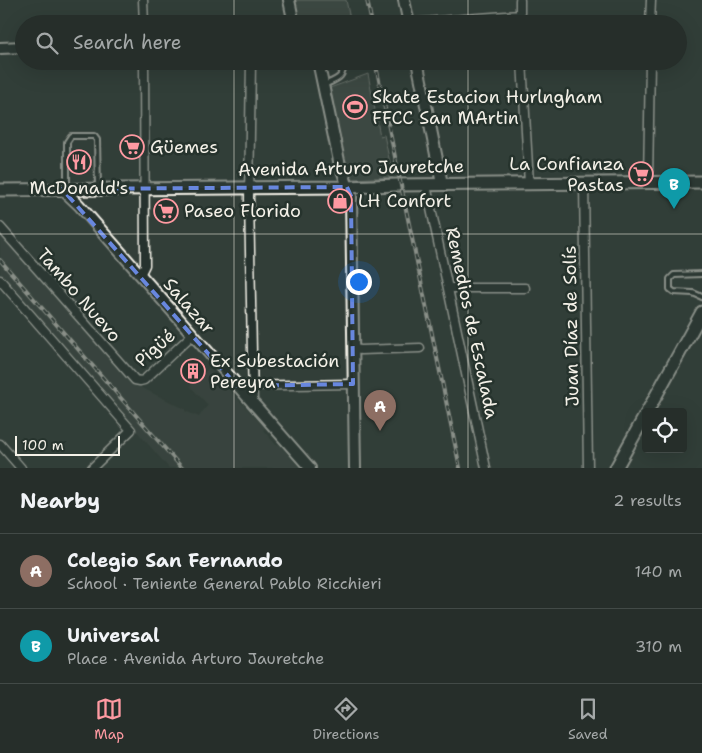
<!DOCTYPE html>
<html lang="en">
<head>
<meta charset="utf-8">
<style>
	body { margin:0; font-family:"Shantell Sans",sans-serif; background:#323a36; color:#f1f3f6 }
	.controls { position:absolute; right:15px; bottom:15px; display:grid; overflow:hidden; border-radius:5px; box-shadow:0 5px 20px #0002 }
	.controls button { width:45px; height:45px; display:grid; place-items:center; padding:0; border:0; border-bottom:1px solid #424a47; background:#262e2a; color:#f1f3f6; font:25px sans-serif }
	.scale { position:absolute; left:15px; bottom:12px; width:105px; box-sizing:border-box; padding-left:5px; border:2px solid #f4f1e8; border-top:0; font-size:14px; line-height:18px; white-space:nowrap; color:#f4f1e8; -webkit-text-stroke:4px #26332d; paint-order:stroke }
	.you { position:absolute; left:358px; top:281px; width:18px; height:18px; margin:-12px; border:4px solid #fff; border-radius:50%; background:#1a73e8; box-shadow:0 0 0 8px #1a73e833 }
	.badge { display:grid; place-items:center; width:32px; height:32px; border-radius:50%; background:#ff9aa2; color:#fff; font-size:16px; font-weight:700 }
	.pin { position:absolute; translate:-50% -41px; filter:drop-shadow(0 1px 2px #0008) }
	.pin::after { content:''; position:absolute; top:26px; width:18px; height:15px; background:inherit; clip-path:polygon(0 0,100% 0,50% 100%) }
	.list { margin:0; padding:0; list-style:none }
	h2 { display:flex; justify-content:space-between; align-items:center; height:65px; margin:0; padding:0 20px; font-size:21px }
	h2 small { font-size:16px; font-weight:400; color:#a4a8a8 }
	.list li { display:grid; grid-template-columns:32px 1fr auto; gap:15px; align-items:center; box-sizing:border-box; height:75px; padding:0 20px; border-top:1px solid #424a47 }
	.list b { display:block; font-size:19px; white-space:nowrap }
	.list p { margin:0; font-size:16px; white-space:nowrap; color:#a4a8a8 }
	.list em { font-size:16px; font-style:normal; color:#a4a8a8 }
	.icon { flex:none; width:28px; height:28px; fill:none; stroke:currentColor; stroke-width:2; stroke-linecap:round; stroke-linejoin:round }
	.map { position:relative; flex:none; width:702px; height:468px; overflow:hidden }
	.search { position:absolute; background:#262e2a; box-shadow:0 5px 20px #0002; left:15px; right:15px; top:15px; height:55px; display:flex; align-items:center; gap:12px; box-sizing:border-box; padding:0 18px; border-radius:28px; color:#a4a8a8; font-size:19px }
	.sheet { height:215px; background:#262e2a }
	nav { display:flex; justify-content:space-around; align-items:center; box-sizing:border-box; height:70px; border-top:1px solid #424a47; background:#262e2a; font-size:14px; color:#a4a8a8 }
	nav a { display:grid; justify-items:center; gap:2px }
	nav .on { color:#ff9aa2 }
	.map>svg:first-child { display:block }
	.built { fill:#404b44 }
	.green { fill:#4c564f; stroke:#a0a49c }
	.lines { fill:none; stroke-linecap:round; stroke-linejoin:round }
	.service-casing { stroke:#f4f1e8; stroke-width:8 }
	.minor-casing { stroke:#f4f1e8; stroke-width:11 }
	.tertiary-casing { stroke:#f4f1e8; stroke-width:14 }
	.secondary-casing { stroke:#f4f1e8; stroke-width:15 }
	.service { stroke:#26332d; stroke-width:4 }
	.minor { stroke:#26332d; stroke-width:8 }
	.tertiary { stroke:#26332d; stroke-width:10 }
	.secondary { stroke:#26332d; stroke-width:11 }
	.rail-casing { stroke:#f4f1e8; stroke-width:4 }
	.rail { stroke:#26332d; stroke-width:2; stroke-dasharray:5.5; stroke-linecap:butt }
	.marked { fill:none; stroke:#6887de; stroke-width:4; stroke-dasharray:10 6; stroke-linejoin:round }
	.grid { fill:none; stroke:#f4f1e8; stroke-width:1; stroke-opacity:0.55 }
	.labels { text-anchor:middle; stroke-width:5; stroke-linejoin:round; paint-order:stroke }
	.poi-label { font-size:18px; fill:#f4f1e8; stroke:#26332d; text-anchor:start }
	.street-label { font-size:18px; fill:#f4f1e8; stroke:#26332d }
</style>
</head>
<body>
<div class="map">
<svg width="702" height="468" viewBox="0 0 702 468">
	<rect width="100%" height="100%" fill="#323e38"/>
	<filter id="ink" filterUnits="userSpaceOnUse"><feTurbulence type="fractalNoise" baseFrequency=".02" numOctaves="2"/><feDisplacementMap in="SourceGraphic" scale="10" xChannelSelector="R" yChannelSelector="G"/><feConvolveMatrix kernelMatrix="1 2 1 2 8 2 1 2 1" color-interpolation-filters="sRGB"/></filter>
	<g filter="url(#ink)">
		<!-- built -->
		<path class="built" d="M0 232 131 381 137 387H140L185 409V411L199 417 203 411 208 405 190 386 209 368 265 428 263 430 276 445 279 444 300 468H169L0 275Z"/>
		<!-- green -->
		<path class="green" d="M294 0H346L351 24H299Z
			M368 74 380 136 384 135 393 177 353 179 348 176 330 88Z"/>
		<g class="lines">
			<!-- service casing -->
			<g class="service-casing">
				<path id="service" d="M324 85C337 79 345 78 343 61
					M67 188V142L71 136H94L97 140 98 187
					M702 274 674 275 670 279V289L674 292 693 293 702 297"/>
			</g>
			<!-- minor casing -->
			<g class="minor-casing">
				<path id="minor" d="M143 0 144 24
					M520 0V24
					M409 23 520 15
					M650 24 651 0
					M251 61 249 199 253 404
					M522 61 529 184
					M648 182 650 61
					M584 183 588 468
					M426 185 486 468
					M0 227 135 380 140 381 144 380 192 335
					M140 275 145 265 144 61
					M0 280 131 430 92 468
					M448 288H525
					M353 349 361 350 420 348
					M237 386 353 384
					M0 444 21 468"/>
			</g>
			<!-- tertiary casing -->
			<g class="tertiary-casing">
				<path id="tertiary" d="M289 0 294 24
					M404 0 409 24
					M0 48 24 47
					M318 61 339 161 351 196 355 468
					M417 61 442 184
					M62 189 79 205 310 468"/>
			</g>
			<!-- secondary casing -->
			<g class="secondary-casing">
				<path id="secondary" d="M0 190 347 187 397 185 702 182
					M647 412 702 312
					M616 468 646 414"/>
			</g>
			<!-- service -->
			<use href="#service" class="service"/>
			<!-- minor -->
			<use href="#minor" class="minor"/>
			<!-- tertiary -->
			<use href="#tertiary" class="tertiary"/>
			<!-- secondary -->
			<use href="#secondary" class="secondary"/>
			<!-- rail casing -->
			<g class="rail-casing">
				<path id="rail" d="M367 0 372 24
					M375 61 460 468
					M0 260 182 468"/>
			</g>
			<!-- rail -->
			<use href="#rail" class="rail"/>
		</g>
	</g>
	<!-- marked area -->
	<path d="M0 0H702V468H0ZM347 187 351 196 353 384 237 386 62 189Z" fill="#323e38" fill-opacity=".55" fill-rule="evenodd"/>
	<path class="marked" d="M347 187 351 196 353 384 237 386 62 189Z"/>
	<!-- grid -->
	<path class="grid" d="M234 0V24M468 0V24M234 61V468M468 61V468M0 234H702"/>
	<!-- icons -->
	<defs>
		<g id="stadium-ring" transform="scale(1.25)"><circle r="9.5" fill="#26332d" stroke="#ff9aa2" stroke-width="1.5"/><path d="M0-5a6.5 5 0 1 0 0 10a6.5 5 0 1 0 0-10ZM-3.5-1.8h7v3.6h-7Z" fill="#ff9aa2"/></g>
		<g id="supermarket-ring" transform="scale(1.25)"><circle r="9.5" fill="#26332d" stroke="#ff9aa2" stroke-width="1.5"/><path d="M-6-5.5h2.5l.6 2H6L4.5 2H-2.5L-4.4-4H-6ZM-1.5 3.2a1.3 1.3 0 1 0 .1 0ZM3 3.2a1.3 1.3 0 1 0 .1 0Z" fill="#ff9aa2"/></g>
		<g id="restaurant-ring" transform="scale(1.25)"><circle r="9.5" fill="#26332d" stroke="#ff9aa2" stroke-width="1.5"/><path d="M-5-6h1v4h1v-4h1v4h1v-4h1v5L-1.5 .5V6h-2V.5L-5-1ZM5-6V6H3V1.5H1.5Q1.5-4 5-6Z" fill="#ff9aa2"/></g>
		<g id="shop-ring" transform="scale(1.25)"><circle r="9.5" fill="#26332d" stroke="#ff9aa2" stroke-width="1.5"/><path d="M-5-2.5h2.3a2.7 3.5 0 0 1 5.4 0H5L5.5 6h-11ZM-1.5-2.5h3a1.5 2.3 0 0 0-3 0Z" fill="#ff9aa2"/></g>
		<g id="building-ring" transform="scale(1.25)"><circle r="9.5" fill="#26332d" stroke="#ff9aa2" stroke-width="1.5"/><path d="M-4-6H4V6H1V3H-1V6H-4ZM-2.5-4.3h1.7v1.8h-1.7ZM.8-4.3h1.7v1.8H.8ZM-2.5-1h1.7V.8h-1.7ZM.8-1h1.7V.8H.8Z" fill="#ff9aa2"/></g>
	</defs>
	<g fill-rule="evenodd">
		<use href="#stadium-ring" x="355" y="107"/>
		<use href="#supermarket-ring" x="132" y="147"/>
		<use href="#restaurant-ring" x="79" y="162"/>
		<use href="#supermarket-ring" x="641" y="174"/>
		<use href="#shop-ring" x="340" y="201"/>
		<use href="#supermarket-ring" x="166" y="211"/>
		<use href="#building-ring" x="193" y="371"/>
	</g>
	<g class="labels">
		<!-- poi labels -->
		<g class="poi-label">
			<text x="372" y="103">Skate Estacion Hurlngham<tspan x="372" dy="21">FFCC San MArtin</tspan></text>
			<text x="150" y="153">Güemes</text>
			<text x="624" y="170" text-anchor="end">La Confianza<tspan x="624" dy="21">Pastas</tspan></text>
			<text x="79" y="194" text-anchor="middle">McDonald's</text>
			<text x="358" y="207">LH Confort</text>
			<text x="184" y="217">Paseo Florido</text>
			<text x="210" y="367">Ex Subestación<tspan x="210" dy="21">Pereyra</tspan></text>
		</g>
		<!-- street labels -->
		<g class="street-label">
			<text transform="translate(351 168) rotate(-1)" y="6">Avenida Arturo Jauretche</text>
			<text transform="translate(79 295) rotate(49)" y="6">Tambo Nuevo</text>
			<text transform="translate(189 306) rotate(49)" y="6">Salazar</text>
			<text transform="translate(472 323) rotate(78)" y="6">Remedios de Escalada</text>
			<text transform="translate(571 326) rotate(-91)" y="6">Juan Díaz de Solís</text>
			<text transform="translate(155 348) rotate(-41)" y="6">Pigüé</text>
		</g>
	</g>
</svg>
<div class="controls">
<button><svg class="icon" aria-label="locate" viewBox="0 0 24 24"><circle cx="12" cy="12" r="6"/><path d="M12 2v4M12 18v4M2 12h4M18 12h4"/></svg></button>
</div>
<div class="scale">100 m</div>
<div class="you"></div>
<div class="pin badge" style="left:380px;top:431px;background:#8d6e63">A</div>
<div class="pin badge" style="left:674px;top:209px;background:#0f9aa8">B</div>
<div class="search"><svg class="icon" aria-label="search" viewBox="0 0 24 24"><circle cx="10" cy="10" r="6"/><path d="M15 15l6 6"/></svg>Search here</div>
</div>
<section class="sheet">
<h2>Nearby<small>2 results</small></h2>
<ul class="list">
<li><span class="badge" style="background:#8d6e63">A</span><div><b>Colegio San Fernando</b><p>School · Teniente General Pablo Ricchieri</p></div><em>140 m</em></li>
<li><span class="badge" style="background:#0f9aa8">B</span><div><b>Universal</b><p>Place · Avenida Arturo Jauretche</p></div><em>310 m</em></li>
</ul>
</section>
<nav>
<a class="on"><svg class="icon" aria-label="map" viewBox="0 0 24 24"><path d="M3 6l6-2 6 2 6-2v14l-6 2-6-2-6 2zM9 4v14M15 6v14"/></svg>Map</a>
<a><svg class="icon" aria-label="directions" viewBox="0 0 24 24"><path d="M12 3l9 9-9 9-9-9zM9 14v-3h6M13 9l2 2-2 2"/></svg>Directions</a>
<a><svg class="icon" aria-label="saved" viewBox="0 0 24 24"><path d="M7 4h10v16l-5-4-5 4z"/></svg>Saved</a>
</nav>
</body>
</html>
